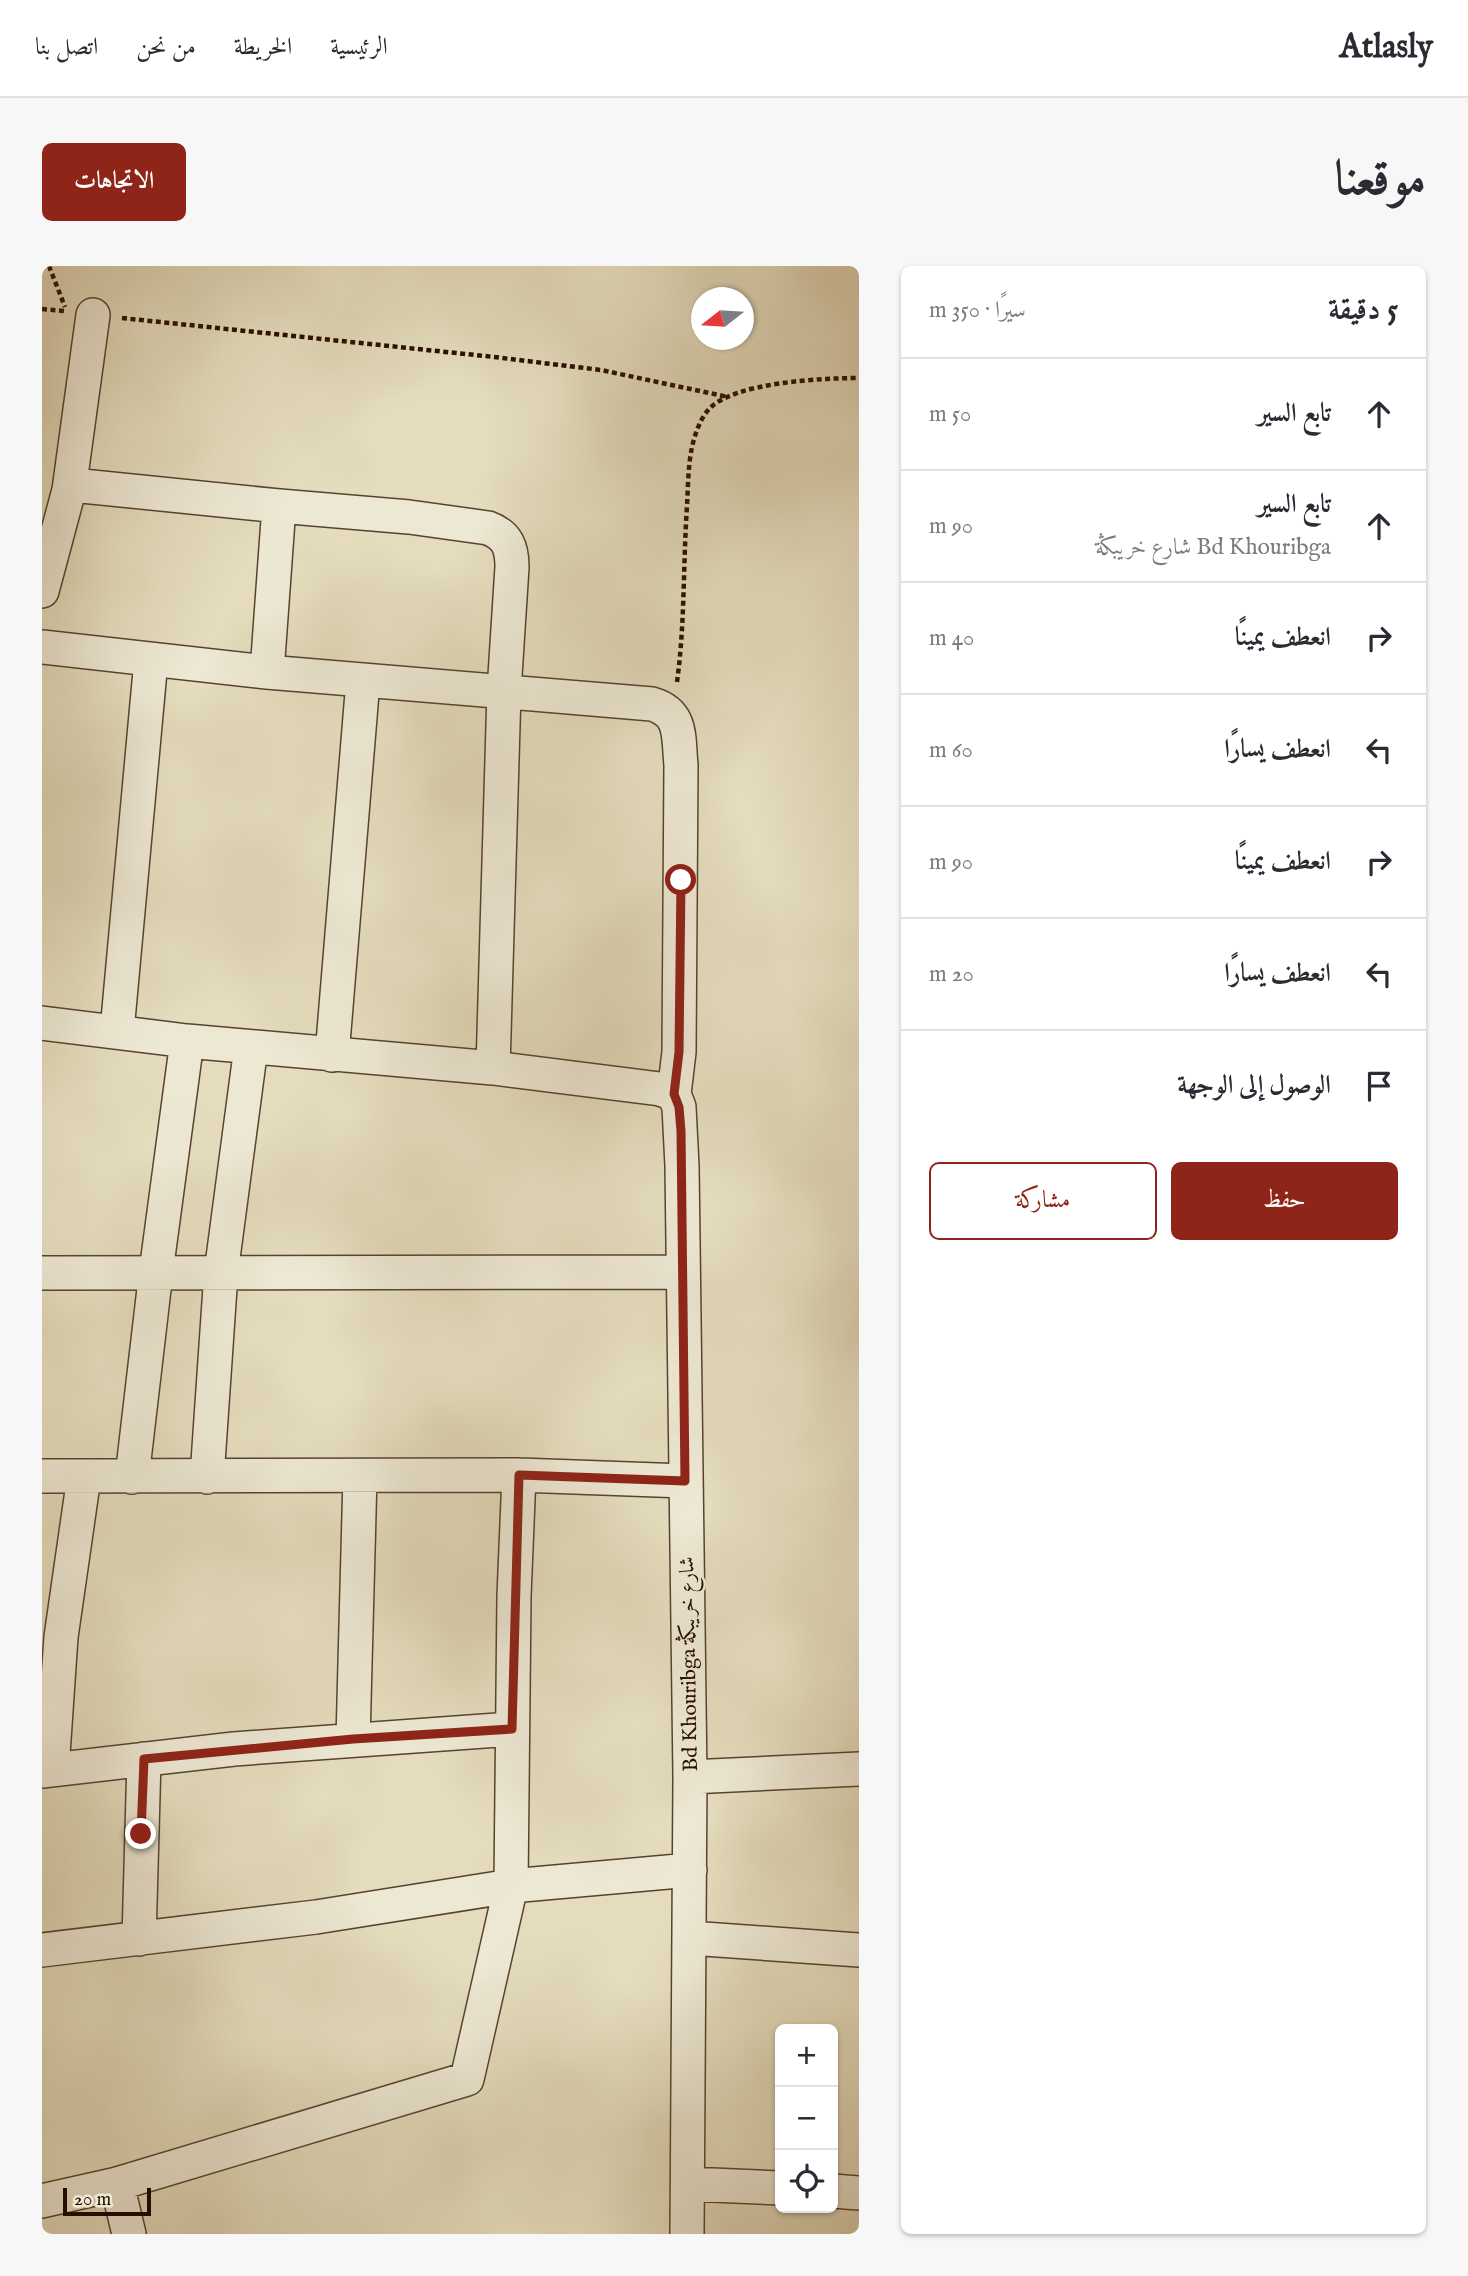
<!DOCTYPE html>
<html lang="ar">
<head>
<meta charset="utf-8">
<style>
	body { margin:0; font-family:"IM FELL English",Amiri,serif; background:#f7f7f7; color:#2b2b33; direction:rtl }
	.controls { position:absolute; right:21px; bottom:21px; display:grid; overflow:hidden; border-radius:10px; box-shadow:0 2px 5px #0004 }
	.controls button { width:63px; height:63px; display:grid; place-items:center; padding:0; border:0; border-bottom:2px solid #e1e1e2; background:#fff; color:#2b2b33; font:35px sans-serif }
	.compass { position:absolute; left:649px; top:21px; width:63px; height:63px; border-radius:50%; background:#fff; box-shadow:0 2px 5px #0004; rotate:253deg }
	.scale { position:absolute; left:21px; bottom:18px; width:88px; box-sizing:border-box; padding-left:7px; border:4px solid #290e00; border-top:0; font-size:19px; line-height:24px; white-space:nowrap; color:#290e00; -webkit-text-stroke:5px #ede8d4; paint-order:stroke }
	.stop { position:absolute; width:21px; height:21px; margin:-16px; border:5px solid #8f2418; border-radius:50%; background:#fff }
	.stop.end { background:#8f2418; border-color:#fff; box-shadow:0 2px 7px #0008 }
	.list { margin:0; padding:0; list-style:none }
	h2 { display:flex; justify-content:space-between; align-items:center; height:91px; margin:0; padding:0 28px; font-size:30px }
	h2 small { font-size:23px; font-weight:400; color:#7c7c81 }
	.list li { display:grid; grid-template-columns:46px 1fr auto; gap:21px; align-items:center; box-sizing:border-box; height:112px; padding:0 28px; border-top:2px solid #e1e1e2 }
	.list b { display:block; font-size:26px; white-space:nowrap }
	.list p { margin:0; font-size:23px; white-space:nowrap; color:#7c7c81 }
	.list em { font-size:23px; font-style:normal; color:#7c7c81 }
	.actions { display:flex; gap:14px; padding:21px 28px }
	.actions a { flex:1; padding:16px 0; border:2px solid #8f2418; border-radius:10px; text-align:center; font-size:24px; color:#8f2418 }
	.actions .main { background:#8f2418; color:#fff }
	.icon { flex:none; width:38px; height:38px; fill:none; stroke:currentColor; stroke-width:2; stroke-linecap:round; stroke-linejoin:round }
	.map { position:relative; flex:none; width:817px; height:1968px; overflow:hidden; direction:ltr; border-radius:10px }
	header { display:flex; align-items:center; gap:42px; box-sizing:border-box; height:98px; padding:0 35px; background:#fff; border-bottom:2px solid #e1e1e2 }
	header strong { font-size:33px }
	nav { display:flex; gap:38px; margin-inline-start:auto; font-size:24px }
	.intro { display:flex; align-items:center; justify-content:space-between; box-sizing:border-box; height:168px; padding:0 42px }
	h1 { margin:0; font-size:49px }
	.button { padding:18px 32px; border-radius:10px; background:#8f2418; color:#fff; font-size:24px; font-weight:700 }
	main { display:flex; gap:42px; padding:0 42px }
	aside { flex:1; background:#fff; border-radius:10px; box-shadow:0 2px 5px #0004 }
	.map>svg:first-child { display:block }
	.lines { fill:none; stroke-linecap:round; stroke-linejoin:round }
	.street-casing { stroke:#58422f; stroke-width:36 }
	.path { stroke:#290e00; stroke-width:4.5; stroke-dasharray:5 3.5; stroke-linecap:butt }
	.street { stroke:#ede8d4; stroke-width:33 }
	.route { stroke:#8f2418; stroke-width:9 }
	.labels { text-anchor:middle; stroke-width:5; stroke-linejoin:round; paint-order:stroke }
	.street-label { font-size:21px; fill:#290e00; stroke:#ede8d4 }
</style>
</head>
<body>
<header>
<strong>Atlasly</strong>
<nav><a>الرئيسية</a><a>الخريطة</a><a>من نحن</a><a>اتصل بنا</a></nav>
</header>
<div class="intro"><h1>موقعنا</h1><a class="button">الاتجاهات</a></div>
<main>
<aside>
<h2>5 دقيقة<small>سيرًا · 350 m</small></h2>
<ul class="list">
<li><svg class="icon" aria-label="ahead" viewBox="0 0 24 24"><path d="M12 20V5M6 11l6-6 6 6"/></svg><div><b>تابع السير</b></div><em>50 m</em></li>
<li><svg class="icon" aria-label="ahead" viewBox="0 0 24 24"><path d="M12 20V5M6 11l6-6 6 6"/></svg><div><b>تابع السير</b><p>Bd Khouribga شارع خريبڭة</p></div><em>90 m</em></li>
<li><svg class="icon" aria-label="right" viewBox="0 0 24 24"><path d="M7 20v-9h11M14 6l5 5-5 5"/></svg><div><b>انعطف يمينًا</b></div><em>40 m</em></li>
<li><svg class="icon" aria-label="left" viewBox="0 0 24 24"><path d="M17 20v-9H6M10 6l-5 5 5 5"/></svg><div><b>انعطف يسارًا</b></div><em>60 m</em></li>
<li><svg class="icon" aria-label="right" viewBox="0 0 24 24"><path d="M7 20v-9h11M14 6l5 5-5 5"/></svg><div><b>انعطف يمينًا</b></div><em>90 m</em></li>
<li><svg class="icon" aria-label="left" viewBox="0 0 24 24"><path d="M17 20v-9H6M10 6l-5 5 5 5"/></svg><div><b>انعطف يسارًا</b></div><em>20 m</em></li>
<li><svg class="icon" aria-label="arrive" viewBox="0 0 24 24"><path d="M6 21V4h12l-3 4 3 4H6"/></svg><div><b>الوصول إلى الوجهة</b></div></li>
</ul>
<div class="actions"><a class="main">حفظ</a><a>مشاركة</a></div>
</aside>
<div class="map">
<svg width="817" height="1968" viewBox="0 0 817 1968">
	<rect width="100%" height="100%" fill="#e4dcbd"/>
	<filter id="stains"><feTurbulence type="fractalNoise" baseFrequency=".00286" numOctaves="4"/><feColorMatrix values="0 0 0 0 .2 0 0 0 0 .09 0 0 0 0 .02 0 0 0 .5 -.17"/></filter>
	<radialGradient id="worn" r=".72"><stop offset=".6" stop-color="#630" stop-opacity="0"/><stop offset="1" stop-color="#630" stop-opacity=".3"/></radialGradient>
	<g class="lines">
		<!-- street casing -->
		<g class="street-casing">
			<path id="street" d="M27 224 40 220 237 240 367 251 446 262C465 269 470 281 470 301L462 425 451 802
				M0 325 27 224 51 49
				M0 381 225 406 610 438C641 447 636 471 639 499L637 786 632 828
				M225 406 237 240
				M0 757 145 775 451 802 618 823 632 828
				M75 765 109 394
				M290 789 321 415
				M632 828 637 841 640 900 648 1511 645 1968
				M0 1007 641 1006
				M0 1210 477 1209 643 1215
				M90 1211 114 1006 145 775
				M165 1211 179 1007 209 781
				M311 1473 318 1210
				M10 1503 19 1371 42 1211
				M0 1505 192 1483 470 1463
				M648 1511 817 1503
				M648 1672 817 1684
				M97 1673 102 1493
				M0 1684 274 1651 469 1620 648 1604
				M75 1918 87 1968
				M647 1918 738 1922
				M791 1925 817 1927
				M0 1935 75 1918 425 1813 469 1620 472 1330 477 1209"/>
		</g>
		<!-- path -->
		<path class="path" d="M7 0 23 41
			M0 43 23 45
			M80 52 452 91 559 104 686 131
			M635 416C643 358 641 299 645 240 646 221 646 200 650 181 653 168 658 153 667 143 692 116 782 112 817 112"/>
		<!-- street -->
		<use href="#street" class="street"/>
	</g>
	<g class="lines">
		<!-- route -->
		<path class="route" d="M99 1568 102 1493 311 1473 470 1463 477 1209 643 1215 639 865 637 841 632 828 637 786 639 614"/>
	</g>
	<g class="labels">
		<!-- street labels -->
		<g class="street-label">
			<text transform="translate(646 1398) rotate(-91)" y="7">Bd Khouribga شارع خريبڭة</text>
		</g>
	</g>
	<rect width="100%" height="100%" filter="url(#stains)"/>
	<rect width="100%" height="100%" fill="url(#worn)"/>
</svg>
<div class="controls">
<button>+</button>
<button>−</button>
<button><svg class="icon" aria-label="locate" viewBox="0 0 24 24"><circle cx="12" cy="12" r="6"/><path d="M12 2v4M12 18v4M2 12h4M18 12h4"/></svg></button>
</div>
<svg class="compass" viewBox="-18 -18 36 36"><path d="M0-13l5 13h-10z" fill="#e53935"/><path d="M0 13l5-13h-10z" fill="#7c7c81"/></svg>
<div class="scale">20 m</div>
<div class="stop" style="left:639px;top:614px"></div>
<div class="stop end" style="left:99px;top:1568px"></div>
</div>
</main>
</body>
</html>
